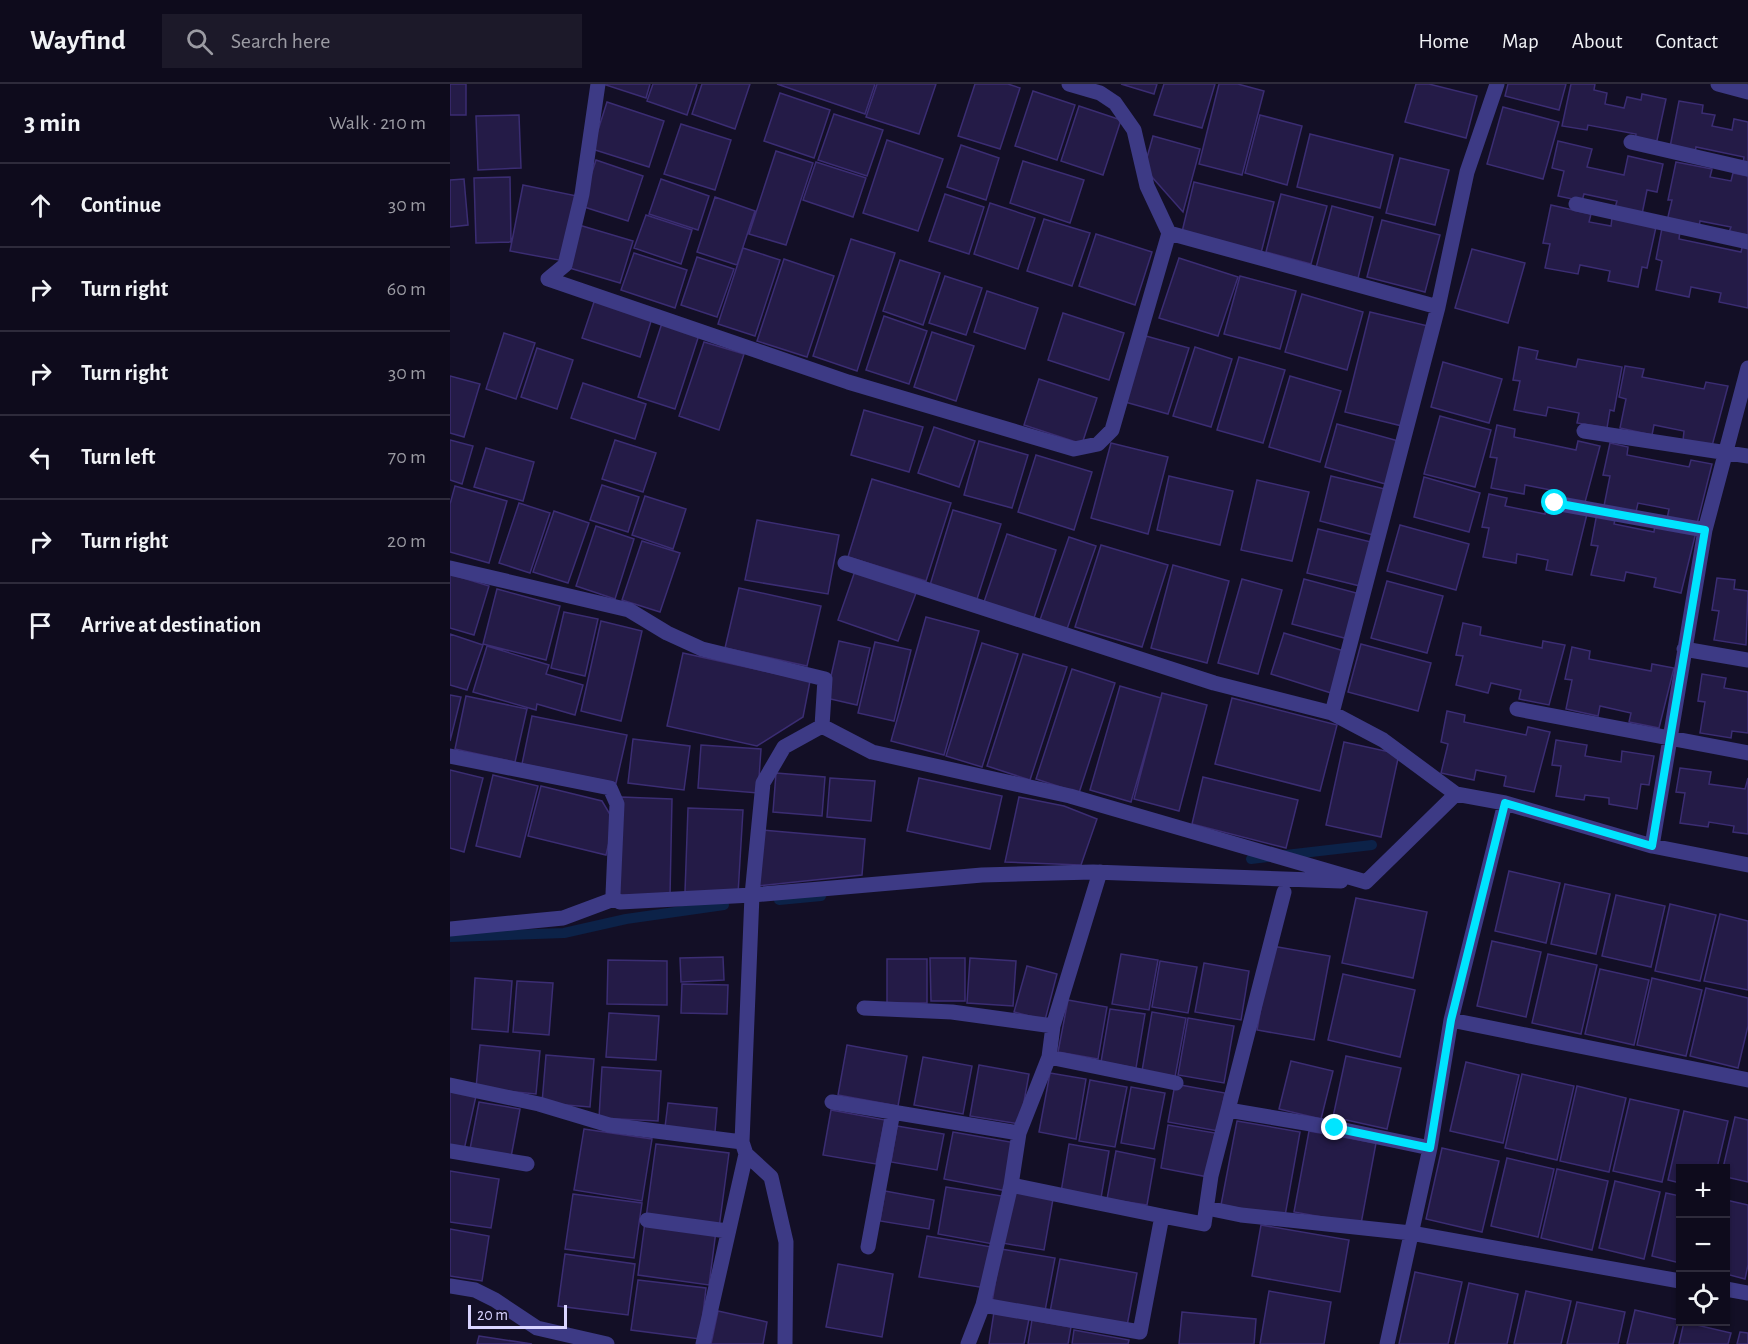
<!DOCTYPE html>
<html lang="en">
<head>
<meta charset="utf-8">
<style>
	body { margin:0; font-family:"Alegreya Sans",sans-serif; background:#1c1929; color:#f1f3f6 }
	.controls { position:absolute; right:18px; bottom:18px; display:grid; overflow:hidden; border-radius:0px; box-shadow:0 2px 4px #0004 }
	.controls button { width:54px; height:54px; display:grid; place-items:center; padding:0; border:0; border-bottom:2px solid #2e2b3b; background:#0e0b1c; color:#f1f3f6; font:30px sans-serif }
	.scale { position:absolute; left:18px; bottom:15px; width:99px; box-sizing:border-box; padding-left:6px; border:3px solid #d9d4ff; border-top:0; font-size:16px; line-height:21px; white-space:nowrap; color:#d9d4ff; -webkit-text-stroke:4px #130f26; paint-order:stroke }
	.stop { position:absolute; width:18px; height:18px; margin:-14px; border:4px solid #00e5ff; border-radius:50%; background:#fff }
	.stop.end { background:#00e5ff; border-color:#fff; box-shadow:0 2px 6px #0008 }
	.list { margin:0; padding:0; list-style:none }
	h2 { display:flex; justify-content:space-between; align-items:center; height:78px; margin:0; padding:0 24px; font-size:26px }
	h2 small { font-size:20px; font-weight:400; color:#9b9ba3 }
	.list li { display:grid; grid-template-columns:39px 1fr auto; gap:18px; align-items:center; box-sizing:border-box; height:84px; padding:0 24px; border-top:2px solid #2e2b3b }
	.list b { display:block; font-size:22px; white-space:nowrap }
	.list em { font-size:20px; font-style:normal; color:#9b9ba3 }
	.icon { flex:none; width:33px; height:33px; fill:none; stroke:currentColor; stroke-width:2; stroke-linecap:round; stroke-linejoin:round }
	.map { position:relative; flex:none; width:1298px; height:1260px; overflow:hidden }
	header { display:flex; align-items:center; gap:36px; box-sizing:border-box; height:84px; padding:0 30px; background:#0e0b1c; border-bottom:2px solid #2e2b3b }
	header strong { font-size:28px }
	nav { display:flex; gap:33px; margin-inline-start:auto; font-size:21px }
	.search { width:420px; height:54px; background:#1c1929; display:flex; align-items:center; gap:15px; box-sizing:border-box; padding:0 21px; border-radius:0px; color:#9b9ba3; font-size:22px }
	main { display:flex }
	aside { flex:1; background:#0e0b1c }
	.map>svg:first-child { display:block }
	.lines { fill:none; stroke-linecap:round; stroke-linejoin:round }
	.stream { stroke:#0c2248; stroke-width:10 }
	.building { fill:#241b47; stroke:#3b2d73; stroke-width:1.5 }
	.minor { stroke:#3d3a85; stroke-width:15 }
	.route { stroke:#00e5ff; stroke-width:8 }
</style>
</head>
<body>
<header>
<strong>Wayfind</strong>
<div class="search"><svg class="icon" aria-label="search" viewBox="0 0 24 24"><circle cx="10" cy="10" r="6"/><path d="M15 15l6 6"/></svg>Search here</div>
<nav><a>Home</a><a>Map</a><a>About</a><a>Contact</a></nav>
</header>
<main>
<aside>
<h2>3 min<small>Walk · 210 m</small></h2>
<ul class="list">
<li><svg class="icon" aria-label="ahead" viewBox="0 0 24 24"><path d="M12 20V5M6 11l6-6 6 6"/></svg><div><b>Continue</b></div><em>30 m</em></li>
<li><svg class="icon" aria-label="right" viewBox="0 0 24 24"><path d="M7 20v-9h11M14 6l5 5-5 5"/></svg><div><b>Turn right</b></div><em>60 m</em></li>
<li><svg class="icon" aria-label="right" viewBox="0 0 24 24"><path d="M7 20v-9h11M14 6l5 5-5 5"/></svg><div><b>Turn right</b></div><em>30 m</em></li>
<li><svg class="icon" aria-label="left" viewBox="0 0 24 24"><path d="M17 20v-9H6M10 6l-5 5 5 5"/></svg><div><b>Turn left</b></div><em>70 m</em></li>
<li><svg class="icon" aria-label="right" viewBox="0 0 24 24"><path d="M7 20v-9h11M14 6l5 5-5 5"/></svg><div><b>Turn right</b></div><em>20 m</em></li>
<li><svg class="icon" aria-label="arrive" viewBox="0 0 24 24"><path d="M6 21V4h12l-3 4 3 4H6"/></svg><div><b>Arrive at destination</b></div></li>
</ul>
</aside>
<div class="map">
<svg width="1298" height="1260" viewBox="0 0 1298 1260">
	<rect width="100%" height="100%" fill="#130f26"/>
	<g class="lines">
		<!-- stream -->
		<path class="stream" d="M801 775 922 761
			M329 816 371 812
			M0 853 114 849 176 835 274 821"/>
	</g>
	<!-- building -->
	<path class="building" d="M0 0H16V31H0Z
		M153 0H200L196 14Z
		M203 0H247L237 31 197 17Z
		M252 0H300L285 45 242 30Z
		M327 0H425L415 30Z
		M427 0H486L469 50 416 33Z
		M525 0H558L570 4 550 65 508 52Z
		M671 0H707L704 10Z
		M714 0H765L752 44 704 31Z
		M769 0H788L814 7 792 91 749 80Z
		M966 0H979L1027 12 1016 54 955 38Z
		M1058 0H1116L1109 26 1055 12Z
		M1121 0H1145L1144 6 1157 9 1155 20 1174 24 1177 13 1191 16 1192 10 1216 15 1206 61 1185 57 1186 50 1138 41 1137 46 1112 42Z
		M583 7 625 21 607 76 565 62Z
		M330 9 380 26 364 74 314 57Z
		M1229 17 1253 21 1252 29 1265 31 1262 42 1282 46 1284 35 1298 38V80L1293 79 1294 73 1246 63 1245 69 1220 63Z
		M157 18 214 37 199 83 142 65Z
		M629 22 671 36 653 91 611 77Z
		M1053 23 1109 38 1093 95 1037 80Z
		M384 30 433 46 417 92 368 76Z
		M69 31 71 84 28 86 26 32Z
		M810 31 852 42 837 101 795 89Z
		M231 40 281 56 265 106 214 90Z
		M860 50 943 71 930 124 847 103Z
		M703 52 750 65 733 128 694 84Z
		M437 56 493 75 468 147 413 129Z
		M1108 57 1142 65 1137 83 1174 91 1178 72 1213 80 1207 108 1197 106 1192 130 1165 124 1167 117 1134 110 1132 117 1108 112 1114 87 1102 84Z
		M511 61 549 74 536 116 497 103Z
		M326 67 363 79 336 161 299 150Z
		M950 74 999 86 985 141 936 129Z
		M146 76 193 92 178 137 131 122Z
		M573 77 634 96 620 139 560 119Z
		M366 78 416 94 403 133 353 116Z
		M1226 78 1262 85 1260 93 1281 97 1283 89 1298 92V151L1279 148 1281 143 1250 137 1249 143 1217 137 1222 116H1218Z
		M60 93 61 158 26 159 24 94Z
		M14 95 18 141 0 143V96Z
		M211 95 259 112 248 146 199 130Z
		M744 98 824 118 811 169 732 148Z
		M73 101 127 112 114 177 60 167Z
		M495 110 534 123 519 170 479 157Z
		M831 110 877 122 861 180 816 168Z
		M265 113 305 127 287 181 247 168Z
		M540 119 585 134 568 185 524 170Z
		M1101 121 1141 130 1139 138 1161 142 1162 134 1206 143 1197 184 1192 183 1188 203 1158 197 1160 187 1130 181 1128 190 1095 184 1100 160 1093 159Z
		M882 122 923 133 908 194 866 184Z
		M196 131 242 146 231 180 184 164Z
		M594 135 640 149 622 202 577 187Z
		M932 136 990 151 975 208 917 193Z
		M129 141 183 157 170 199 116 183Z
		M1212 144 1230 147 1229 155 1291 168 1293 160 1298 161V224L1269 218 1271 209 1241 203 1239 213 1206 206 1212 177 1206 175Z
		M646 150 702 168 685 221 629 202Z
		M401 155 445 169 407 287 363 272Z
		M293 164 330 176 305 252 268 240Z
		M1022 165 1075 179 1058 239 1005 224Z
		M184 169 237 186 225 224 171 206Z
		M247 173 284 185 267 233 231 221Z
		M729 174 788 193 768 252 709 234Z
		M334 175 384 192 357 273 307 257Z
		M450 176 490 189 473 241 433 227Z
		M495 192 532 204 516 251 479 239Z
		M790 192 846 207 830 265 774 250Z
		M537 207 588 224 575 265 524 248Z
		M852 210 913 228 897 286 835 268Z
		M145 215 202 234 190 273 132 254Z
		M920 228 978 242 952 342 895 328Z
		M613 229 674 249 659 296 598 276Z
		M434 232 477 247 459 300 416 286Z
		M212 239 249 251 225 325 188 313Z
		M482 248 524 262 506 317 464 303Z
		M54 249 85 259 66 315 36 305Z
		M696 252 739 264 718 330 675 318Z
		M254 258 294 270 269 346 229 332Z
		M745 263 782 275 761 343 723 332Z
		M1069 263 1088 267 1086 275 1126 283 1128 275 1172 283 1164 327 1160 326 1157 344 1127 339 1129 329 1098 323 1096 332 1064 326 1070 297 1063 296Z
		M87 264 123 276 107 325 71 313Z
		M789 273 835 286 813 359 767 346Z
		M993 278 1052 295 1039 339 981 323Z
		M1175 282 1194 285 1192 293 1254 305 1256 298 1278 302 1262 362 1233 357 1234 347 1204 341 1202 351 1170 344 1176 315 1169 313Z
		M0 292 30 300 14 353 0 349Z
		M840 292 891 307 870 378 819 363Z
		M589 295 647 314 632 360 574 341Z
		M133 299 196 320 185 355 121 334Z
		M414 326 473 343 459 388 401 371Z
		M990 332 1041 346 1025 403 974 390Z
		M887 340 952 358 939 401 875 383Z
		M1047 341 1065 345 1064 353 1126 366 1128 357 1150 362 1134 422 1104 416 1106 407 1075 401 1074 410 1041 404 1047 374 1040 373Z
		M484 343 525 357 509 403 468 389Z
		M0 356 23 362 12 400 0 396Z
		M165 356 206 369 193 408 152 395Z
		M529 357 578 371 562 424 514 411Z
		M661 359 718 373 698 450 641 434Z
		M1160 359 1178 363 1177 371 1239 383 1241 376 1262 380 1247 440 1217 435 1219 425 1188 419 1186 428 1154 422 1160 392 1153 391Z
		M36 364 84 378 73 417 24 403Z
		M586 371 642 388 624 446 568 428Z
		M719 392 783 407 770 461 707 446Z
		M881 392 939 406 927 452 870 437Z
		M974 393 1030 409 1019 448 964 433Z
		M422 395 501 419 476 497 398 473Z
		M807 396 859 408 842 477 791 466Z
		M152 401 189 413 178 448 140 436Z
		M5 402 57 417 39 479 0 468V420Z
		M1039 410 1057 414 1055 422 1095 430 1096 422 1137 430 1122 491 1096 486 1098 476 1067 470 1066 479 1033 473 1039 444 1032 443Z
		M195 412 236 425 223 465 182 451Z
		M69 419 100 429 80 489 49 479Z
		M503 426 551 440 527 515 480 501Z
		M104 427 139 439 118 499 83 488Z
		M1147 429 1166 432 1164 440 1204 448 1205 440 1246 448 1231 509 1204 503 1206 494 1176 488 1174 497 1141 491 1148 462 1141 461Z
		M307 436 389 451 378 510 295 496Z
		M950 441 1019 460 1006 506 937 487Z
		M146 442 184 455 165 515 126 502Z
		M868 445 925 459 914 503 857 489Z
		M557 450 606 466 584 534 534 518Z
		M619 453 646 462 617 545 590 536Z
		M192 457 230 469 210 528 172 516Z
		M651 461 718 481 692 563 625 543Z
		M723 481 779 497 757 579 701 564Z
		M405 487 466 509 448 557 388 536Z
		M0 490 39 502 24 551 0 544Z
		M1267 494 1285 496 1284 505 1298 507 1296 561 1264 556 1269 527 1262 526Z
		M792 495 832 506 808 590 768 579Z
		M854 495 910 510 898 555 842 540Z
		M937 497 993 512 977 569 921 554Z
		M289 504 371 522 357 582 275 564Z
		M47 505 110 522 96 576 33 560Z
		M114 528 148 535 135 592 101 584Z
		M476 533 529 547 494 671 441 657Z
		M151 537 192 547 171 637 131 627Z
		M1013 539 1031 543 1030 551 1092 564 1093 557 1115 561 1099 621 1069 615 1071 606 1041 599 1038 609 1006 601 1013 572 1006 571Z
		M834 549 894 567 881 609 821 590Z
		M0 550 33 561 17 606 0 601Z
		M389 557 420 564 407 621 376 614Z
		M425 558 461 566 444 637 408 629Z
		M532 559 568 570 532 683 496 672Z
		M911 560 981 579 968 627 898 608Z
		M37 562 99 581 96 590 133 601 125 631 87 620 86 626 23 608Z
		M1122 563 1140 567 1139 575 1201 587 1202 580 1224 584 1209 644 1179 638 1181 629 1150 622 1148 632 1116 625 1122 596 1115 595Z
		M233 569 360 597 353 633 307 662 217 642Z
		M573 570 617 583 580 696 537 682Z
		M622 585 665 599 629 709 586 695Z
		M1252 590 1276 594 1274 604 1298 608V649L1282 647 1281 654 1250 649 1255 618 1248 617Z
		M670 602 711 614 681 718 640 706Z
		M712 609 757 621 729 727 684 715Z
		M0 611 11 613 0 657Z
		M16 612 77 625 65 678 5 665Z
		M782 614 887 641 870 707 765 680Z
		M997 627 1015 631 1014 638 1076 651 1078 643 1100 648 1084 708 1054 702 1056 692 1026 686 1024 696 991 689 998 660 991 658Z
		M82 632 177 651 166 699 72 680Z
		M183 655 240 662 234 706 178 699Z
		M1106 656 1137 661 1135 672 1171 678 1172 667 1204 672 1199 701 1191 700 1187 725 1159 720V714L1135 711 1134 716 1106 712 1111 682 1102 681Z
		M894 658 949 670 931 753 876 741Z
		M251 661 311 665 308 709 248 704Z
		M1230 684 1261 688 1259 700 1295 705 1298 694V750L1283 748 1284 742 1259 738 1258 743 1230 739 1235 709 1226 708Z
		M0 686 33 694 14 768 0 764Z
		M326 689 375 693 372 732 323 728Z
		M43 691 88 702 70 773 26 762Z
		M753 693 848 716 836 764 742 740Z
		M380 694 425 697 421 737 377 733Z
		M469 694 552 712 540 765 457 747Z
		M91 702 152 717 164 737 156 771 78 752Z
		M171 713 222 715 220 812 169 811Z
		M569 713 614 722 647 735 631 781 555 778Z
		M238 724 293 726 288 810 235 808Z
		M312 746 415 755 412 791 307 802Z
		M1059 787 1110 799 1096 859 1045 847Z
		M1115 800 1160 810 1146 870 1101 860Z
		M1166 811 1215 822 1201 883 1152 872Z
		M906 814 977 828 963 894 892 879Z
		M1220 820 1266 831 1250 897 1205 887Z
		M1270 830 1298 837V906L1254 897Z
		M1042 857 1091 868 1076 933 1027 922Z
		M822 862 880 872 864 956 807 946Z
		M671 870 708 876 699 926 662 920Z
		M1098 870 1147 881 1131 950 1082 939Z
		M273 873 274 896 231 898 230 874Z
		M480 874H515V917H481Z
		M520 874 566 877 563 922 517 919Z
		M437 875H477V919H437Z
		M158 876 217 877V921L157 920Z
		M710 877 747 883 738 929 702 923Z
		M754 879 799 887 791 936 745 928Z
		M577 882 607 890 595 936 564 928Z
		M1150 885 1199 896 1184 961 1135 950Z
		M893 890 965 906 950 973 878 956Z
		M25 894 62 897 58 948 22 945Z
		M1202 894 1252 906 1236 972 1187 961Z
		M67 897 103 899 99 951 63 948Z
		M232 900 278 901 277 930 231 929Z
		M1256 904 1298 914V942L1288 984 1240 972Z
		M618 916 657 923 648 975 608 968Z
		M660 925 695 930 686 984 651 978Z
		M702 928 736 934 725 993 692 987Z
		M159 929 209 932 206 976 156 973Z
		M738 934 784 942 774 999 728 991Z
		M30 961 90 967 86 1010 26 1004Z
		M397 961 457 972 448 1022 388 1011Z
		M96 971 144 975 140 1023 92 1019Z
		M896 972 951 984 937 1045 883 1033Z
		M473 973 522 982 513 1030 464 1021Z
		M841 977 883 987 871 1035 829 1025Z
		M1016 978 1069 991 1053 1059 1000 1047Z
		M529 981 579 990 570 1040 520 1032Z
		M152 983 211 987 208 1037 149 1034Z
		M600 989 636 995 626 1055 589 1048Z
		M1072 990 1124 1002 1107 1076 1055 1064Z
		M640 996 677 1003 665 1063 629 1057Z
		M725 1000 775 1009 768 1047 718 1038Z
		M1127 1002 1176 1014 1159 1088 1110 1077Z
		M681 1003 715 1009 704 1065 671 1059Z
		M0 1006 26 1012 14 1066 0 1063Z
		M1180 1015 1229 1026 1212 1098 1163 1087Z
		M29 1018 70 1025 61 1073 20 1065Z
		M218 1019 267 1024 265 1048 215 1043Z
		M381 1026 435 1036 426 1080 373 1071Z
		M1234 1027 1278 1037 1267 1084H1230V1099L1218 1096Z
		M1285 1033 1298 1036V1098L1276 1093V1084H1273Z
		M787 1037 850 1048 835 1132 771 1121Z
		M718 1041 765 1049 758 1093 711 1084Z
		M447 1042 494 1050 487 1086 441 1078Z
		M134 1045 202 1055 192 1117 124 1106Z
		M859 1047 926 1059 911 1140 844 1128Z
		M503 1048 566 1059 557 1107 494 1095Z
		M206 1060 279 1069 269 1144 196 1134Z
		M619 1060 659 1067 651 1114 611 1108Z
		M992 1064 1049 1077 1032 1148 976 1135Z
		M666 1067 705 1075 697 1121 657 1115Z
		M1057 1074 1104 1085 1088 1153 1041 1142Z
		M1107 1085 1158 1097 1142 1166 1091 1154Z
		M0 1087 49 1095 41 1144 0 1138Z
		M1165 1097 1210 1108 1194 1175 1149 1164Z
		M496 1103 552 1112 543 1160 488 1150Z
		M435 1107 484 1116 479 1145 430 1137Z
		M562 1107 603 1115 594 1166 552 1159Z
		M1216 1109 1230 1112V1179L1202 1172Z
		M123 1110 192 1119 184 1174 115 1165Z
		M1276 1116 1298 1121V1181L1295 1195 1276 1190Z
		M195 1138 266 1147 259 1201 188 1191Z
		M811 1141 899 1156 890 1208 802 1192Z
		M0 1145 39 1152 32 1197 0 1192Z
		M477 1152 542 1163 535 1204 469 1193Z
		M551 1165 605 1174 595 1227 542 1218Z
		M115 1170 185 1180 178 1231 108 1222Z
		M610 1175 687 1189 677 1242 600 1228Z
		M388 1180 443 1190 432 1253 376 1243Z
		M965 1188 1012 1198 998 1260H949Z
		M188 1196 256 1204 250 1255 181 1246Z
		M1019 1199 1068 1210 1057 1260H1005Z
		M819 1207 881 1218 874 1260H810Z
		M1076 1207 1121 1217 1111 1260H1064Z
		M1127 1218 1175 1228 1168 1260H1117Z
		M1185 1226 1229 1236 1223 1260H1177Z
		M268 1227 317 1238 313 1260H261Z
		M544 1228 579 1235 574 1260H539Z
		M732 1228 806 1235 804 1260H729Z
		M582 1236 621 1243 618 1260H578Z
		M1234 1238 1281 1249 1278 1260H1229Z
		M624 1246 679 1256 678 1260H622Z
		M1290 1248 1298 1249V1260H1287Z
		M29 1252 82 1260H27Z"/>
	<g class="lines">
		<!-- minor -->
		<path class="minor" d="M619 0 650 9 665 19 684 46 697 102 719 149 988 223
			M1268 0 1298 8
			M1181 58 1298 85
			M1126 120 1298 158
			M98 195 398 298 624 365 648 360 662 346 719 149
			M98 195 115 181 132 110 148 0
			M1134 347 1298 372
			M1105 419 1255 446
			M395 479 764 599 882 629 933 656 1006 710 1055 719 1202 762 1298 781
			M0 484 179 526 217 549 252 565 375 595 372 642
			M1234 565 1298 576
			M1067 625 1298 669
			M882 629 988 223 1017 88 1047 0
			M0 672 160 704 167 720 163 810 164 815 170 818 302 811 532 791 643 788 891 797
			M1202 762 1255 446 1298 284
			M0 845 113 834 164 815
			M414 924 502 928 603 942
			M1001 936 1298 996
			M599 973 726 999
			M0 1001 89 1020 159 1041 292 1058 302 811 313 699 334 663 372 642 422 668 620 712 916 798 1006 710
			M382 1018 569 1049
			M778 1026 885 1044 980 1064
			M292 1058 296 1070 321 1093 336 1158 335 1260
			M0 1067 77 1080
			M561 1101 712 1132
			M757 1124 791 1131 961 1149 1230 1197
			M197 1136 277 1147
			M418 1163 443 1028
			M0 1202 25 1206 45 1216 87 1244 157 1260
			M1276 1205 1298 1209
			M533 1221 690 1248 712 1132 754 1140 761 1092 834 808
			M253 1260 296 1070
			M518 1260 533 1221 561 1101 569 1049 599 973 603 942 650 788
			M937 1260 980 1064 1001 936 1055 719"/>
	</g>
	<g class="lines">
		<!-- route -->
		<path class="route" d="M885 1044 980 1064 1001 936 1055 719 1202 762 1255 446 1105 419"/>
	</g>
</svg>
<div class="controls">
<button>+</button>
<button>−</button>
<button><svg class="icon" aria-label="locate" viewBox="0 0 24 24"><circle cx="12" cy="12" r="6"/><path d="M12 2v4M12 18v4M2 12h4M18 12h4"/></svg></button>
</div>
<div class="scale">20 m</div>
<div class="stop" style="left:1105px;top:419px"></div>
<div class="stop end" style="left:885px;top:1044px"></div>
</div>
</main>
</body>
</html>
